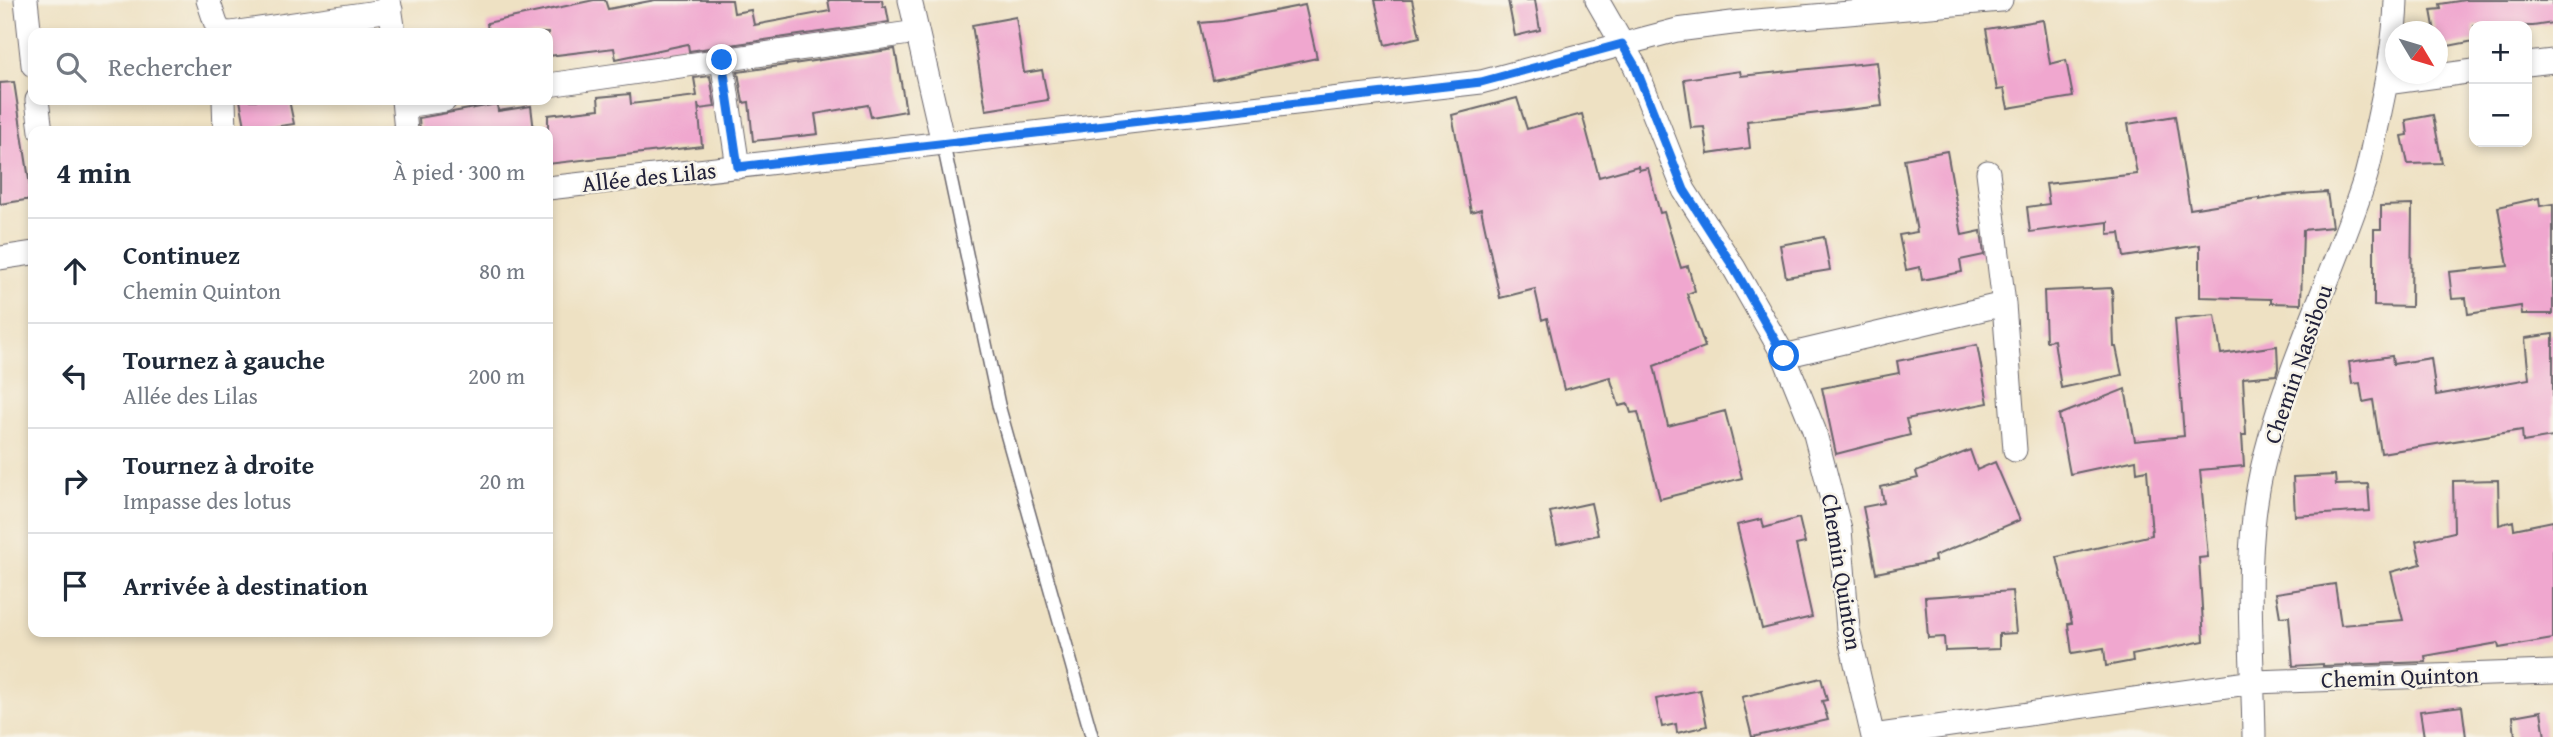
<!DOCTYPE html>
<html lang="fr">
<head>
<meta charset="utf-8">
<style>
	body { margin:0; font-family:"Gentium Book Plus",serif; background:#f6f6f7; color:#1f2937 }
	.controls { position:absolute; right:21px; top:21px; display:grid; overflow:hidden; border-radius:14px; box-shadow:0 4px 10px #0003 }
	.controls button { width:63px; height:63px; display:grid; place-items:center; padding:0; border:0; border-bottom:2px solid #e0e1e3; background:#fff; color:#1f2937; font:35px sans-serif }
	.compass { position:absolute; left:2385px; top:21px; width:63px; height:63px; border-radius:50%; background:#fff; box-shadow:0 4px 10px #0003; rotate:128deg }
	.stop { position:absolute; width:21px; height:21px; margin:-16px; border:5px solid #1a73e8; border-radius:50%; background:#fff }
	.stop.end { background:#1a73e8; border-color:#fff; box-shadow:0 2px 7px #0008 }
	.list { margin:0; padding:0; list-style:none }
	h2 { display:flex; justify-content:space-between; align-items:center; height:91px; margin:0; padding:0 28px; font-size:30px }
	h2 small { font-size:23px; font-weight:400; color:#747a83 }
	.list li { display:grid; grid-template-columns:46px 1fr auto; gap:21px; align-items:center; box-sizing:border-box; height:105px; padding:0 28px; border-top:2px solid #e0e1e3 }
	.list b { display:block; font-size:26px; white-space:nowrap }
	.list p { margin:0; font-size:23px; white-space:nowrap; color:#747a83 }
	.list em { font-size:23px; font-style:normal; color:#747a83 }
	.icon { flex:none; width:38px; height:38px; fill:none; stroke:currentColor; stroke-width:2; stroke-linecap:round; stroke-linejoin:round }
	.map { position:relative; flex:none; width:2553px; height:737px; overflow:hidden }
	.search { position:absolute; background:#fff; box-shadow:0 4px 10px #0003; left:28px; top:28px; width:525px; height:77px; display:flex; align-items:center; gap:18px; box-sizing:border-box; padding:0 24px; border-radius:14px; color:#747a83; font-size:26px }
	.panel { position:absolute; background:#fff; box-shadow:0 4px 10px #0003; left:28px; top:126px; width:525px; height:511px; border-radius:14px }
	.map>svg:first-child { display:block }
	.building { fill:#f0a7cf }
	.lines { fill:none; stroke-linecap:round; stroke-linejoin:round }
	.lane-casing { stroke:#69656b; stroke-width:15 }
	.street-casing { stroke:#69656b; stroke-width:25 }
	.lane { stroke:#fff; stroke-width:12 }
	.street { stroke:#fff; stroke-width:23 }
	.route { stroke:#1a73e8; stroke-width:9 }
	.labels { text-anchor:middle; stroke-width:5; stroke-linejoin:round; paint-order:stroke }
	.street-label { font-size:23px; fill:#22223b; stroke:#f7f3e8 }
</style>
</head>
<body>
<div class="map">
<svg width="2553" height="737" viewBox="0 0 2553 737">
	<rect width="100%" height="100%" fill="#f7f3e8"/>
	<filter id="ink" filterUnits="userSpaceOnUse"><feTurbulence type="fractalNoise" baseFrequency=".0143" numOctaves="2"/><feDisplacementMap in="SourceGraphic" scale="14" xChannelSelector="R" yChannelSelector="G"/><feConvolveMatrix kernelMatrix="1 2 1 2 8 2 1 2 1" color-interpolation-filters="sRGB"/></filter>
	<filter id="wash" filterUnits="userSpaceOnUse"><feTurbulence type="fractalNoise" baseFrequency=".00686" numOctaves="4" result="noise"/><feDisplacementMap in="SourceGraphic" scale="28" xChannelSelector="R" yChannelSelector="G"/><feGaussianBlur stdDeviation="1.57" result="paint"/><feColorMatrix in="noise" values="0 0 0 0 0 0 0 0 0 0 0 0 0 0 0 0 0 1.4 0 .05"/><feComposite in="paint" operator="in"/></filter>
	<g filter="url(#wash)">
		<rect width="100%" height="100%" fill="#eee1c3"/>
		<g id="blocks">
			<!-- building -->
			<path class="building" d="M594 0H605L608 9 655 0H732L734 13 751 10 754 25 830 11 828 0H882L883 7 886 6 889 22 689 51 688 44 616 59 614 48 548 56V33H488L487 23Z
				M1375 0H1412L1420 37 1385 45Z
				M1508 0H1535L1540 30 1515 36Z
				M2465 0H2553V23L2533 26H2474V41L2438 48V32H2435L2431 10 2441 9 2440 4Z
				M1305 5 1317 58 1213 80 1200 23 1223 21Z
				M1016 17 1024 73 1042 70 1048 100 986 110 972 25Z
				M2043 20 2050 64 2066 60 2073 97 2008 108 2004 89 1997 90 1986 29Z
				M895 49 906 111 871 117 868 105 815 114 818 134 753 141 749 102 743 103 738 72Z
				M1877 62 1882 106 1747 121 1750 148 1708 154 1704 127 1691 128 1684 79 1740 71 1741 76Z
				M710 76 715 107 699 109 698 104 702 146 548 164V115L599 109 598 97 630 94 631 104 697 96 694 78Z
				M14 82 32 199 0 204V83Z
				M1517 98 1527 129 1582 114 1599 177 1638 166 1639 170 1648 168 1660 213 1664 212 1681 268 1688 266 1695 291 1687 294 1705 347 1654 366 1668 426 1725 411 1742 478 1660 499 1638 412 1631 413 1628 404 1619 406 1610 377 1564 390 1547 318 1542 320 1535 289 1500 298 1481 209 1471 212 1452 115Z
				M240 100H289L294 124 246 131Z
				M497 104 498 111 531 106 534 131H420L419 118Z
				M2433 115 2442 163 2408 164 2402 136 2408 135 2406 120Z
				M2175 116 2190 209 2259 198V200L2285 195 2327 192 2332 227 2303 230 2301 304 2271 303V299L2200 297V245L2124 257 2120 233 2108 234V222L2030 232 2027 207 2049 204 2046 184 2137 174 2128 124Z
				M1947 151 1962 235 1981 231 1984 255 1960 260 1962 272 1922 280 1920 267 1906 270 1899 235 1917 232 1904 159Z
				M2539 198 2540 206 2553 204V314H2522L2521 306 2468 314 2466 298 2452 299 2449 272 2508 266 2498 207Z
				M2412 205 2411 307 2374 306V229H2381V206Z
				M1824 237 1830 270 1786 277 1780 245Z
				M2112 288 2114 347H2116L2122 375 2061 388 2054 340 2046 341 2044 291Z
				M2215 315 2221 354 2277 346 2278 368 2276 375 2243 378 2246 435H2242L2244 466 2200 470 2208 557 2199 558 2204 641 2132 655 2133 661 2106 666 2104 648 2072 653 2068 624 2072 623 2057 557 2152 535 2147 470 2137 472 2136 460 2070 474 2059 415 2125 389 2135 441 2184 436 2175 319Z
				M2553 334V437L2523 442 2522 430 2381 453 2373 400 2363 402 2360 383 2352 384 2349 362 2392 356 2393 364 2431 358 2436 395 2529 379 2525 338Z
				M1977 345 1988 403 1906 419 1910 435 1836 454 1822 388 1899 373 1897 361Z
				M1970 450 1977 470 1995 462 2020 520 1934 556 1935 561 1876 573 1863 507 1884 503 1881 487 1918 478 1916 472Z
				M2335 475 2336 485 2368 484 2370 511 2295 516 2293 477Z
				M2498 480 2499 525 2513 521 2514 529 2553 521V639L2499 648 2498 643 2425 656 2426 662 2323 666V664L2293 666 2289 616 2280 617 2276 593 2335 584 2341 625 2403 620 2391 572 2421 564 2416 541 2454 532 2453 481Z
				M1591 503 1598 535 1557 544 1550 512Z
				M1799 518 1805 543 1796 545 1812 617 1762 629 1737 525 1762 519 1764 528Z
				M2012 591 2016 633 1999 634V649L1945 651 1944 637 1928 638 1925 597Z
				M1821 678 1827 700 1822 701 1828 720 1752 737 1742 697Z
				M1700 690 1707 726 1677 733 1676 724 1662 727 1656 699Z
				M2462 706 2466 737H2424L2420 711Z
				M2541 711 2545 737H2515L2513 716Z"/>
		</g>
	</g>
	<g filter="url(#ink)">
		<use href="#blocks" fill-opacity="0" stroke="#69656b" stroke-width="2"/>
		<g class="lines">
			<!-- lane casing -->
			<g class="lane-casing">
				<path id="lane" d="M943 143 999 407 1092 737"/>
			</g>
			<!-- street casing -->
			<g class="street-casing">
				<path id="street" d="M26 0 33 65
					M208 0 216 24 221 32 230 33
					M389 0 394 33
					M910 0 943 143
					M1597 0 1635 66 1684 190 1734 268 1784 356 1814 430 1840 530 1848 629 1873 737
					M231 33 391 10
					M722 60 738 167
					M2527 64 2553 61
					M2386 83 2474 71
					M548 85 917 32
					M37 100 41 131
					M224 100 225 131
					M403 100 406 131
					M404 106 445 100
					M1988 172 2004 304 2015 450
					M548 188 1481 82 1677 30 1732 23 2001 0
					M0 258 33 253
					M1784 356 2004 304
					M1873 736 2254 682 2553 672
					M2254 737C2253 644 2241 549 2265 457 2289 363 2333 275 2364 182 2370 164 2373 144 2377 126 2386 84 2395 43 2396 0"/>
			</g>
			<!-- lane -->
			<use href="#lane" class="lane"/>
			<!-- street -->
			<use href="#street" class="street"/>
		</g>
	</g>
	<g class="lines" filter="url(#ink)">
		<!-- route -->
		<path class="route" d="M722 60 738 167 1481 82 1622 44 1635 66 1684 190 1734 268 1784 356"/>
	</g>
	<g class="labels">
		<!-- street labels -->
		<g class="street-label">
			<text transform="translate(649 177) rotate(-6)" y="8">Allée des Lilas</text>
			<text transform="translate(2298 364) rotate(-71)" y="8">Chemin Nassibou</text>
			<text transform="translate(1842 572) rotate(81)" y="8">Chemin Quinton</text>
			<text transform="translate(2400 677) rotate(-2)" y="8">Chemin Quinton</text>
		</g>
	</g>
</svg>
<div class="controls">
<button>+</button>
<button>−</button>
</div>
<svg class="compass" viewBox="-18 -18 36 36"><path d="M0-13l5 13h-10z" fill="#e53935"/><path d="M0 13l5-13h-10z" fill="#747a83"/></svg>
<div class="stop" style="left:1784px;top:356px"></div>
<div class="stop end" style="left:722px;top:60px"></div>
<div class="search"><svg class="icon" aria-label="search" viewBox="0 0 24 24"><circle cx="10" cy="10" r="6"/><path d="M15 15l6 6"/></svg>Rechercher</div>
<section class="panel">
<h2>4 min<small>À pied · 300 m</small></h2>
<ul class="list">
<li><svg class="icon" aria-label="ahead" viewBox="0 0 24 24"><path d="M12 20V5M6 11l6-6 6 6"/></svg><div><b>Continuez</b><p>Chemin Quinton</p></div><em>80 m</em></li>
<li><svg class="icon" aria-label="left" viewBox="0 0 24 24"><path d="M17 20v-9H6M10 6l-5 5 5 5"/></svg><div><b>Tournez à gauche</b><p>Allée des Lilas</p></div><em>200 m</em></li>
<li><svg class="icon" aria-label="right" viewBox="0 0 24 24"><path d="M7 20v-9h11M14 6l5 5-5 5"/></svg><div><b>Tournez à droite</b><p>Impasse des lotus</p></div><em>20 m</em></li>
<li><svg class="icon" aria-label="arrive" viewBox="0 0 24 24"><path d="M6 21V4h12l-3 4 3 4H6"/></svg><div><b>Arrivée à destination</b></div></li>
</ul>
</section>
</div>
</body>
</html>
